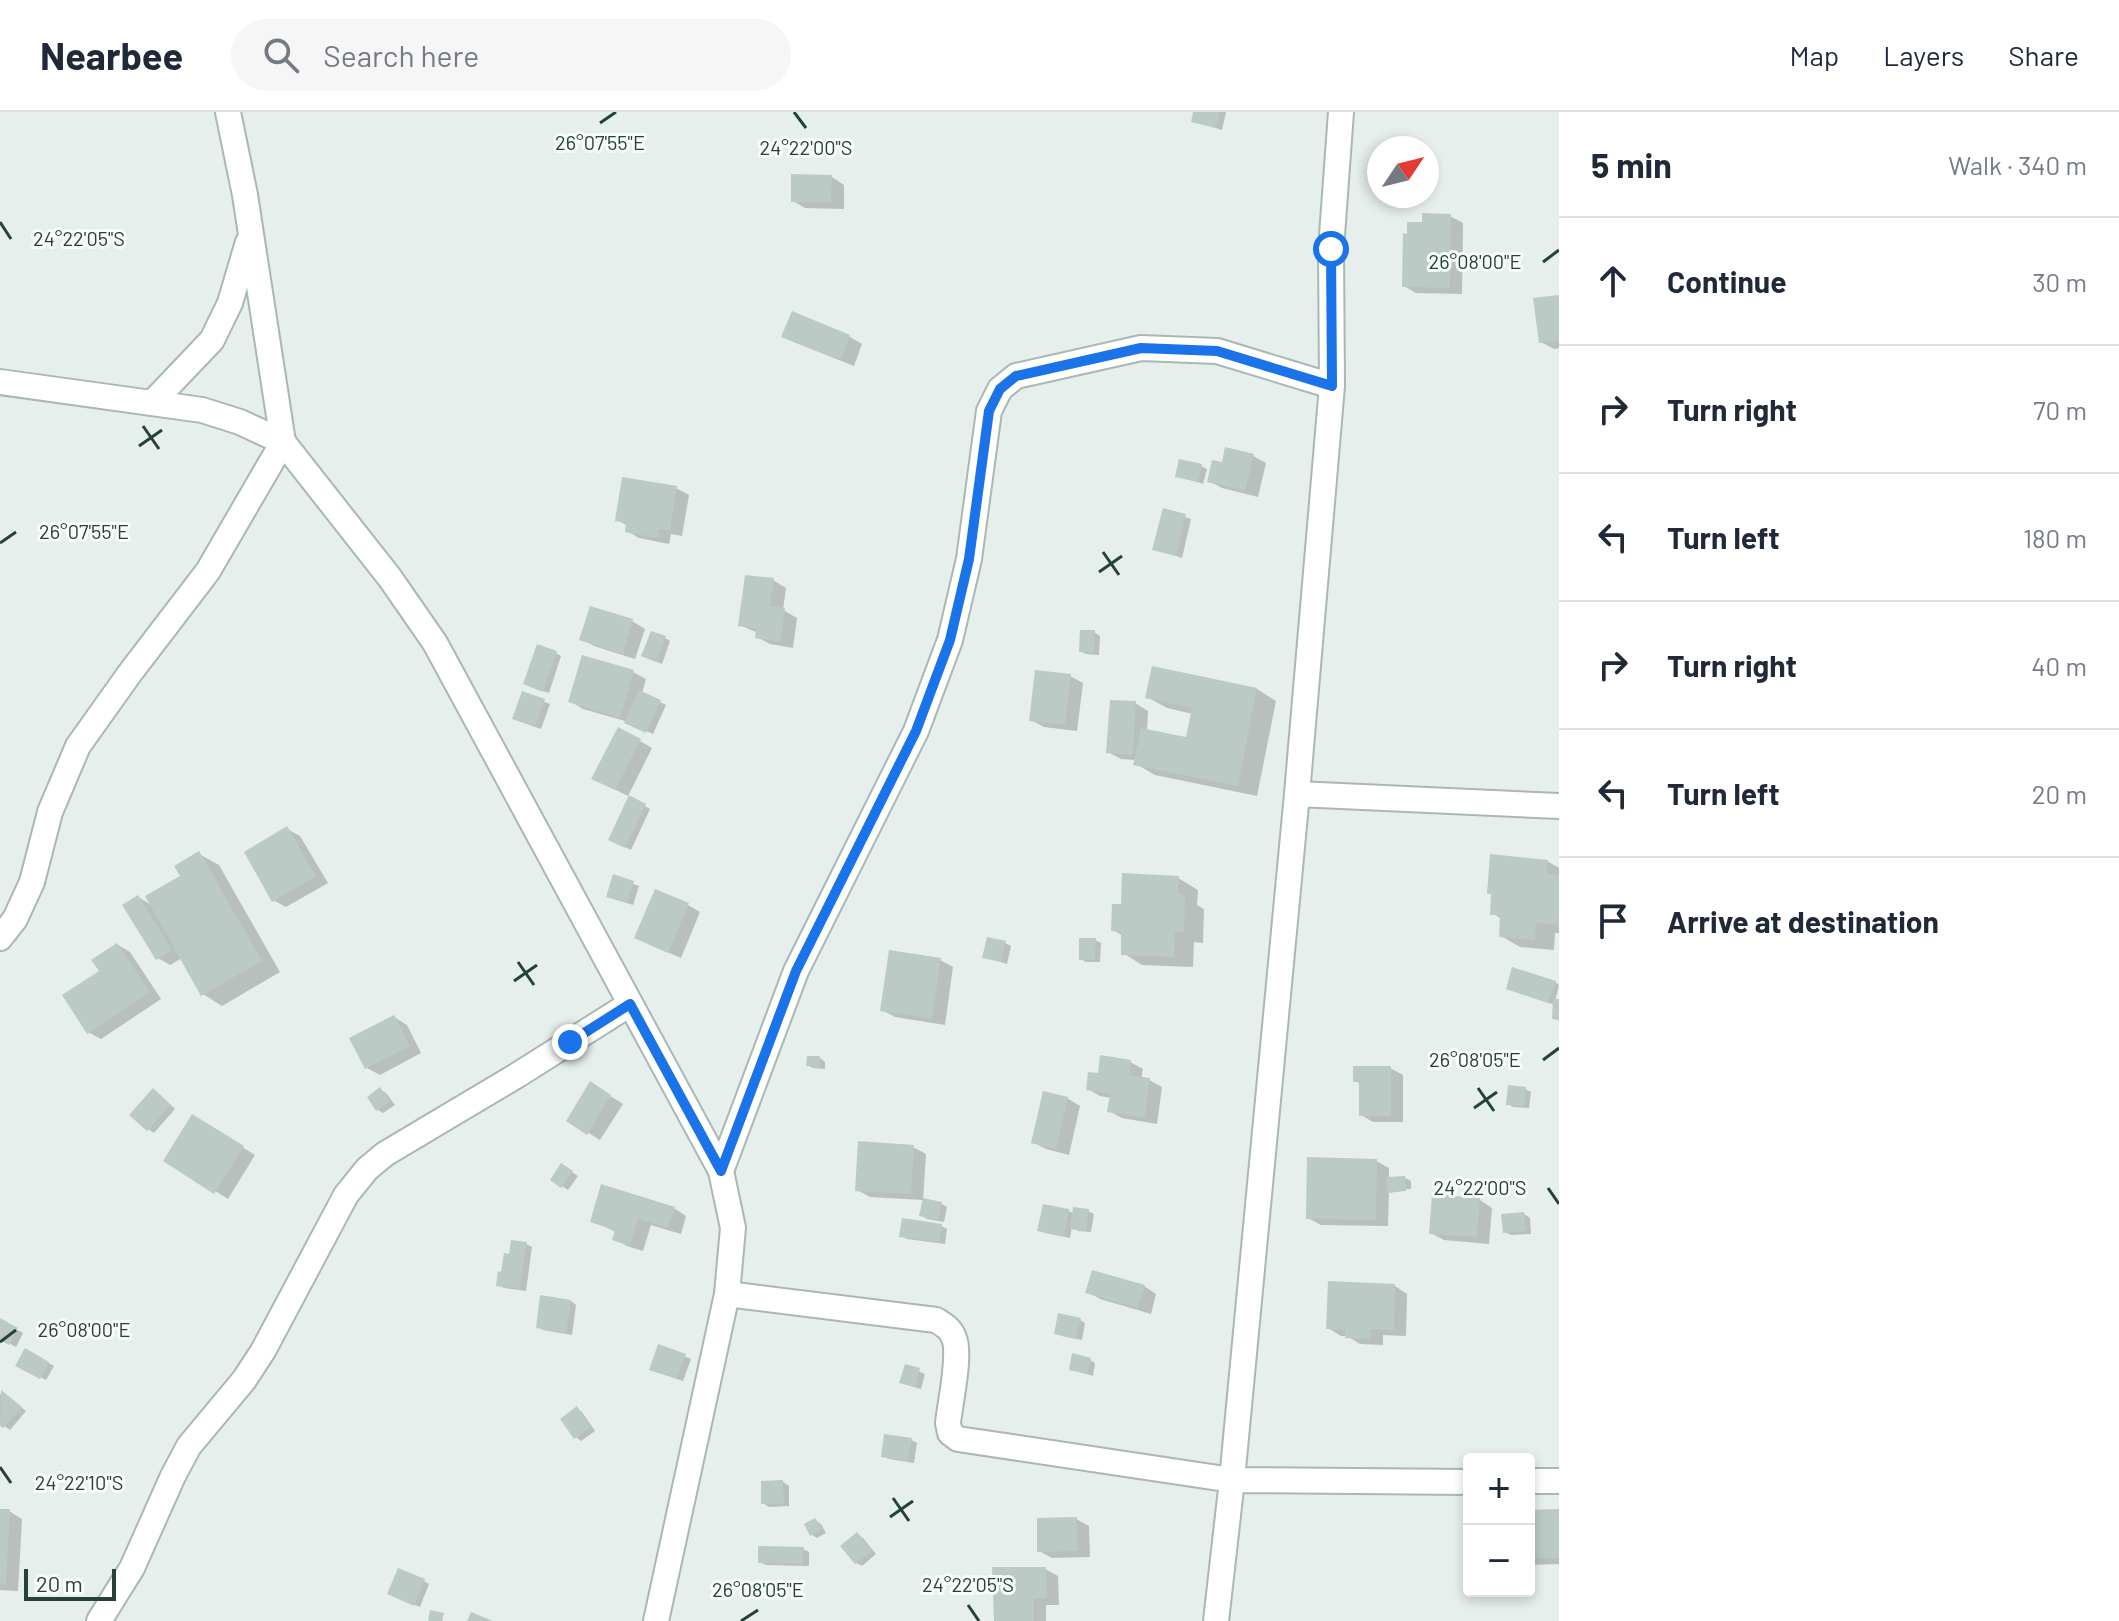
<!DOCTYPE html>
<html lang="en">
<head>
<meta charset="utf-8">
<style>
	body { margin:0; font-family:Barlow,sans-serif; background:#f6f6f7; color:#1f2937 }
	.controls { position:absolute; right:24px; bottom:24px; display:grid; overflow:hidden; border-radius:8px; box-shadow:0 4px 12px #0003 }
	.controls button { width:72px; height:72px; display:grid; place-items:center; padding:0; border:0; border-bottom:2px solid #e0e1e3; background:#fff; color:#1f2937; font:40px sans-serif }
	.compass { position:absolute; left:1367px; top:24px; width:72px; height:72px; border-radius:50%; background:#fff; box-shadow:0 4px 12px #0003; rotate:55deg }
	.scale { position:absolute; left:24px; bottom:20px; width:92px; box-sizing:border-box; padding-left:8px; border:4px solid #24423a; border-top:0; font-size:22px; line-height:28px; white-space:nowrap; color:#24423a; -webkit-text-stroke:6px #f7fbf9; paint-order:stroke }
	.stop { position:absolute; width:24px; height:24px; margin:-18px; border:6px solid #1a73e8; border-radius:50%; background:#fff }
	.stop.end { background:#1a73e8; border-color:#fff; box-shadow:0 2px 8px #0008 }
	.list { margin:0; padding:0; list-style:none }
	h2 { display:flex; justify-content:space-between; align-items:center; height:104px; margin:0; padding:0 32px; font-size:34px }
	h2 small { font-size:26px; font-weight:400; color:#747a83 }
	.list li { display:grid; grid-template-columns:52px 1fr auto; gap:24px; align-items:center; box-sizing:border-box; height:128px; padding:0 32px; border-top:2px solid #e0e1e3 }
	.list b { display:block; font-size:30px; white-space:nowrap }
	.list em { font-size:26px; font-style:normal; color:#747a83 }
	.icon { flex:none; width:44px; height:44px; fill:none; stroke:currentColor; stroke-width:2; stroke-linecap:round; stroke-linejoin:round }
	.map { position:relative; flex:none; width:1559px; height:1509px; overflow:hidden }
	header { display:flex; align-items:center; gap:48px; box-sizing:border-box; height:112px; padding:0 40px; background:#fff; border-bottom:2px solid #e0e1e3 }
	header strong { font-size:38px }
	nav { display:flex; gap:44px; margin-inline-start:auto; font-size:28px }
	.search { width:560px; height:72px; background:#f6f6f7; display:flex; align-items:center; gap:20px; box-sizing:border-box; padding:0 28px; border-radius:44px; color:#747a83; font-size:30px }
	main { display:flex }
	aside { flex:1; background:#fff }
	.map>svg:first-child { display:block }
	.shadow { fill:#0003 }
	.building { fill:#bbcac4 }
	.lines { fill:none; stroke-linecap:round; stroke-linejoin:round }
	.minor-casing { stroke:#a8b8b2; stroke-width:28 }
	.tertiary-casing { stroke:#a8b8b2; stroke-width:28 }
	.minor { stroke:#fff; stroke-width:24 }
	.tertiary { stroke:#fff; stroke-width:24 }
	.route { stroke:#1a73e8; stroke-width:10 }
	.ticks { fill:none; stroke:#24423a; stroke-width:3 }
	.ticks-label { font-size:20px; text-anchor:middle; fill:#24423a; stroke:#f7fbf9; stroke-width:6; stroke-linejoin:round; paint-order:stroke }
</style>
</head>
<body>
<header>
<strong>Nearbee</strong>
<div class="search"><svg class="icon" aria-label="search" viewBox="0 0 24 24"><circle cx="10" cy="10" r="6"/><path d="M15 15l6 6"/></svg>Search here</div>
<nav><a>Map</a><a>Layers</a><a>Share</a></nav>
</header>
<main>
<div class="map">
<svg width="1559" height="1509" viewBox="0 0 1559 1509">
	<rect width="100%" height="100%" fill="#e6efeb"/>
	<!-- shadow -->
	<path class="shadow" d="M1195 0H1226L1222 18 1193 9Z
		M832 65 844 73V97L805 96 793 89Z
		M1450 104 1463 111 1462 182 1416 181 1404 174 1424 112Z
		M1559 185V236L1554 237 1541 230Z
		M793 202 850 225 862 232 854 254 796 231 784 224Z
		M1253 344 1266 351 1258 385 1222 376 1209 369 1224 352Z
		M1201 354 1207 357 1203 372 1178 364Z
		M676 376 689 383 682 424 671 422 669 432 639 426 627 419 628 414 617 408Z
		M1165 399 1191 407 1182 446 1155 437Z
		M773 468 786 476 783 498 797 506 793 536 770 532 757 525 758 521 740 513Z
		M632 509 645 517 635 547 594 534 582 527Z
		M1094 520 1100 524 1099 543 1086 542 1081 539Z
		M665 526 670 529 662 552 649 547Z
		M556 541 561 544 549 581 531 575Z
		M583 545 633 560 646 567 642 581 666 593 653 622 625 609 583 597 570 589Z
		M1070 564 1083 571 1077 619 1044 615 1031 608Z
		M1257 577 1276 589 1257 684 1155 663 1136 652V648L1121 647 1108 640 1135 591 1148 599 1147 619 1188 627 1193 602 1167 596 1147 585Z
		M523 582 550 592 541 617 520 609Z
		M619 617 652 636 628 684 606 673Z
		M630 686 650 697 631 738 610 727Z
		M287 717 300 724 328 771 286 795 273 788Z
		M199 742 219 753 280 860 222 894 203 882 182 846 170 853 158 846 138 785 153 794 182 765Z
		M1547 749 1559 756V821H1555L1554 838 1520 835 1501 824 1502 807 1492 801 1493 783 1489 781Z
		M614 765 639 774 633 793 614 787Z
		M1178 766 1198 778 1197 793 1204 797 1203 831 1194 830 1193 855 1142 853 1123 841V824L1113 818 1123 794Z
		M688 793 700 800 681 846 649 832Z
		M1095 828 1101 831 1100 850H1086L1081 847Z
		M1005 831 1011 834 1007 852 985 845Z
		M118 833 130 840 161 887 101 927 88 920 101 860Z
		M940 848 953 855 945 913 895 905 882 898Z
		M1555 870 1559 873 1555 889H1559V909L1554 906 1555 893 1514 879Z
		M394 905 407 913 421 941 380 963 367 956Z
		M820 946 825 950V957L813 956 808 953Z
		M1130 950 1143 957 1141 967 1149 968 1162 975 1157 1012 1122 1006 1109 999 1111 986 1100 984 1088 977 1100 964Z
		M1390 956 1403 963V1010H1373L1361 1003V972L1355 969Z
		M591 972 623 992 600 1028 568 1008Z
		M1525 977 1531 980 1529 996 1513 995 1508 992Z
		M380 978 386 981 395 993 383 1001 378 998Z
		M159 982 175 997 154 1021 148 1017Z
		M1067 986 1080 994 1069 1043 1046 1037 1033 1030Z
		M205 1012 255 1043 228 1087 165 1048Z
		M913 1035 926 1042 923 1088 870 1085 857 1078Z
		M1376 1049 1389 1056V1067L1405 1066 1411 1069V1077L1392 1078V1081L1389 1079 1388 1114 1321 1113 1308 1106Z
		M562 1054 578 1064 568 1078 553 1068Z
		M1480 1088 1492 1096 1489 1132 1444 1128 1431 1121Z
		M942 1092 947 1095 944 1110 927 1107 921 1103Z
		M1044 1094 1069 1099 1074 1102 1088 1099 1094 1102 1091 1120 1078 1119 1072 1115 1070 1126 1045 1121 1040 1118Z
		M674 1096 686 1104 681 1122 651 1113 643 1139 627 1134 614 1127 616 1120 592 1109Z
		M1524 1102 1530 1106 1531 1122 1511 1123 1505 1120Z
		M941 1114 947 1117 945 1132 907 1127 902 1123Z
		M526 1132 532 1135 526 1179 504 1176 498 1173 511 1145Z
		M1144 1174 1156 1182 1151 1202 1100 1187 1088 1180Z
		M1395 1174 1407 1182 1406 1224 1383 1223V1233L1360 1232 1347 1224H1341L1328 1216Z
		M571 1189 576 1193 572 1223 543 1218 538 1215Z
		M0 1208 23 1221 16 1235 0 1226Z
		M1080 1208 1085 1211 1082 1228 1062 1224Z
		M660 1234 691 1247 683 1269 657 1260Z
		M26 1239 54 1254 46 1268 18 1253Z
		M1090 1248 1095 1251 1093 1264 1071 1257Z
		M906 1254 925 1262 921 1277 907 1273Z
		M2 1280 26 1299 10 1318 0 1311V1283Z
		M577 1297 582 1300 595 1319 581 1329 576 1325Z
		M911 1328 917 1331 914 1351 889 1347 883 1344Z
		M783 1370 789 1374V1394L769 1395 763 1391Z
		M0 1399H9L22 1407 18 1479 0 1478Z
		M1559 1399V1452L1529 1453V1400Z
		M1076 1407 1089 1414 1090 1445 1052 1446 1039 1439Z
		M815 1408 821 1412 826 1421 817 1426 812 1423Z
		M857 1423 863 1426 876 1442 862 1454 856 1451Z
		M803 1437 809 1440V1454L766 1453 760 1450Z
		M1045 1457 1058 1464 1059 1493H1046V1509H996Z
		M424 1469 429 1472 420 1495 395 1484Z"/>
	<!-- building -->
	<path class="building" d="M1193 0H1220L1216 16 1191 10Z
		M791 62 832 63 831 91 791 90Z
		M1422 101 1451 102 1450 176 1402 175 1403 121 1407 122V110H1422Z
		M1559 183V229L1539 231 1533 186Z
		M792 199 850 223 841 248 781 225Z
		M1225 335 1254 342 1245 379 1207 370 1212 348 1222 350Z
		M1179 347 1202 352 1198 370 1175 365Z
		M622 365 677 374 670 418 659 417 657 426 625 420 626 411 615 409Z
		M1163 396 1186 402 1176 444 1152 438Z
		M745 463 774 466 770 494 785 496 781 530 755 526 756 517 738 514Z
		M590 494 633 507 623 542 579 528Z
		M1080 518H1095L1094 541 1079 540Z
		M651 519 666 524 656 550 641 544Z
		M537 532 557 539 543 580 523 572Z
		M582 543 634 558 620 606 568 590Z
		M1152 554 1257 576 1238 674 1133 653 1141 616 1186 625 1192 596 1145 586Z
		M1035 558 1071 562 1065 613 1029 609Z
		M639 578 661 588 646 621 624 611Z
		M522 579 545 587 535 615 512 607Z
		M1110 588 1136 589 1133 643 1106 641Z
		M618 615 641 627 615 678 591 667Z
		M629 683 646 692 625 736 608 728Z
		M287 714 316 764 272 790 244 740Z
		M199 739 262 849 201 884 145 784 180 764 174 754Z
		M1490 742 1548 748 1547 762 1559 763V813L1536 811 1535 828 1499 825 1500 803H1490L1491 782H1487Z
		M1122 761 1179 764 1178 781 1185 784 1184 821 1175 820 1174 845 1121 843V820L1111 819 1112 792H1121Z
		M613 762 634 769 627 791 606 785Z
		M655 777 689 791 668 841 634 826Z
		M138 783 172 838 156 848 122 793Z
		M987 825 1006 829 1001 850 982 846Z
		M1079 826H1096L1095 848H1079Z
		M117 831 150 880 87 922 62 883 99 859 91 848Z
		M889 838 941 846 932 907 880 899Z
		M1512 855 1556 869 1548 891 1506 877Z
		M1553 887H1559V908L1552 907Z
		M394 903 410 934 365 957 349 926Z
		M1100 943 1131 948 1129 963 1150 966 1145 1006 1107 1000 1110 982 1086 978 1088 960 1098 961Z
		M807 944H820V955L806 954Z
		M1353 954H1391V1004H1359V970H1353Z
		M590 969 611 983 587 1023 566 1009Z
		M1508 973 1526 975 1524 994 1506 993Z
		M380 975 390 990 376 999 367 985Z
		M153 976 171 993 147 1019 129 1003Z
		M1043 979 1068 985 1056 1037 1031 1031Z
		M192 1002 244 1034 214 1082 163 1049Z
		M858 1029 914 1033 911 1082 855 1079Z
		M1307 1045 1377 1047 1376 1108 1306 1107Z
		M561 1051 573 1059 561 1076 550 1068Z
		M1405 1064 1406 1079 1387 1081 1386 1065Z
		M601 1072 675 1095 668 1116 638 1107 630 1134 612 1128 615 1118 590 1110Z
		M1432 1082 1480 1086 1477 1125 1429 1122Z
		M923 1086 942 1090 938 1108 919 1104Z
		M1043 1092 1069 1097 1064 1124 1037 1119Z
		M1073 1095 1089 1097 1086 1119 1070 1117Z
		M1524 1100 1526 1119 1503 1121 1501 1102Z
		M902 1106 942 1112 939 1130 899 1125Z
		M511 1128 527 1130 520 1177 496 1174 498 1159 501 1160 504 1141 509 1142Z
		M1092 1158 1145 1173 1138 1196 1085 1181Z
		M1328 1169 1395 1172 1394 1218 1371 1217 1370 1227 1345 1226V1218L1326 1217Z
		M540 1183 571 1188 566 1221 536 1216Z
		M1058 1201 1081 1206 1076 1227 1054 1222Z
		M0 1206 18 1216 9 1233 0 1228Z
		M658 1232 686 1242 677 1267 649 1258Z
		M25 1236 49 1250 40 1267 15 1254Z
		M1072 1241 1091 1246 1087 1262 1069 1258Z
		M905 1252 920 1256 915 1275 899 1271Z
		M1 1278 22 1295 3 1316 0 1314Z
		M577 1294 591 1315 574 1327 560 1307Z
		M884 1322 912 1326 908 1349 881 1345Z
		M783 1368 784 1392H761V1369Z
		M0 1397H10L6 1473 0 1472Z
		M1559 1397V1446H1529V1398Z
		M1077 1405 1078 1439 1037 1440V1406Z
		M815 1406 822 1417 810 1424 804 1412Z
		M857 1420 872 1439 855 1452 840 1434Z
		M758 1434 804 1435 803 1452 758 1451Z
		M992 1455H1046L1047 1486 1034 1487V1509H994Z
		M398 1456 425 1467 414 1494 387 1482Z
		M430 1498 444 1501 442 1509H428Z
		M471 1500 493 1509H467Z"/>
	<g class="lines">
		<!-- minor casing -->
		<g class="minor-casing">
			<path id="minor" d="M152 291 212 228 230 191 248 130
				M1297 682 1559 694
				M0 826 15 807 32 770 50 700 78 634 130 561 208 459 283 330 245 83 228 0
				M721 1059 796 859 916 619 950 528 969 447 989 299 1000 277 1016 264 1141 236 1217 239 1332 274
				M727 1182 936 1208C944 1213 951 1217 954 1226 961 1243 950 1291 948 1311L950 1321 958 1327 1232 1368 1469 1370
				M1529 1369H1559
				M99 1509 132 1456 173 1364 189 1334 244 1268 263 1239 346 1083 367 1057 385 1042 516 964 630 892
				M1216 1509 1232 1368 1297 682 1332 274 1331 137 1341 0"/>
		</g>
		<!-- tertiary casing -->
		<g class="tertiary-casing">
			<path id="tertiary" d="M0 270 202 298 240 310 283 330 390 466 435 531 721 1059 733 1116 727 1182 656 1509"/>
		</g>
		<!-- minor -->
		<use href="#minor" class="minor"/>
		<!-- tertiary -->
		<use href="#tertiary" class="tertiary"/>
	</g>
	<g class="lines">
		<!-- route -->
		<path class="route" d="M570 930 630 892 721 1059 796 859 916 619 950 528 969 447 989 299 1000 277 1016 264 1141 236 1217 239 1332 274 1331 137"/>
	</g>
	<!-- ticks -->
	<path class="ticks" d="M794 0 806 16M600 11 616 0M0 110 11 127M1543 150 1559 138M143 314 159 337M139 334 162 318M0 431 16 420M1103 440 1119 463M1099 460 1122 444M518 850 534 873M514 869 537 853M1543 948 1559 936M1478 976 1494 999M1474 996 1497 980M1548 1076 1559 1092M0 1230 16 1218M0 1355 11 1371M893 1386 909 1409M890 1405 913 1389M968 1493 979 1509M741 1509 758 1498"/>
	<g class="ticks-label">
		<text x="600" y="38">26°07'55"E</text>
		<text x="806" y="43">24°22'00"S</text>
		<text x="79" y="134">24°22'05"S</text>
		<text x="1475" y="157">26°08'00"E</text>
		<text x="84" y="427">26°07'55"E</text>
		<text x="1475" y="955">26°08'05"E</text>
		<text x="1480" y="1083">24°22'00"S</text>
		<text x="84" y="1225">26°08'00"E</text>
		<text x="79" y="1378">24°22'10"S</text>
		<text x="968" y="1480">24°22'05"S</text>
		<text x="758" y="1485">26°08'05"E</text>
	</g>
</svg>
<div class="controls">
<button>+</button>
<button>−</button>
</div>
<svg class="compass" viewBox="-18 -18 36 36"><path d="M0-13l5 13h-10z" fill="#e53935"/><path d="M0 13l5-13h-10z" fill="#747a83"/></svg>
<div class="scale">20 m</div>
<div class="stop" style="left:1331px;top:137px"></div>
<div class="stop end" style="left:570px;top:930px"></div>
</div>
<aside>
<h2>5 min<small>Walk · 340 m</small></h2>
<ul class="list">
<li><svg class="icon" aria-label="ahead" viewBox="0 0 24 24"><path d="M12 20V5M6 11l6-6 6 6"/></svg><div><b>Continue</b></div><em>30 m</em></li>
<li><svg class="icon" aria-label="right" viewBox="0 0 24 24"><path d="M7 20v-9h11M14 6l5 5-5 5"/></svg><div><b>Turn right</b></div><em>70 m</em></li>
<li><svg class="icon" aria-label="left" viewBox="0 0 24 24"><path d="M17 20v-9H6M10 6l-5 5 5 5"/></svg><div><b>Turn left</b></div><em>180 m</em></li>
<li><svg class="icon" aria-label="right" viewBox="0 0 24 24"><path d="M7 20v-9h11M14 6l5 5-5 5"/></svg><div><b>Turn right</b></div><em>40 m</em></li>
<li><svg class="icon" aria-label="left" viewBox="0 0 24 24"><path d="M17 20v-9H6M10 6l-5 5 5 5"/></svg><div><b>Turn left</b></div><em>20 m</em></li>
<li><svg class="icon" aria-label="arrive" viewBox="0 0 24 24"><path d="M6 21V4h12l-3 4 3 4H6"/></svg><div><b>Arrive at destination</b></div></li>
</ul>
</aside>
</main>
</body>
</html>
